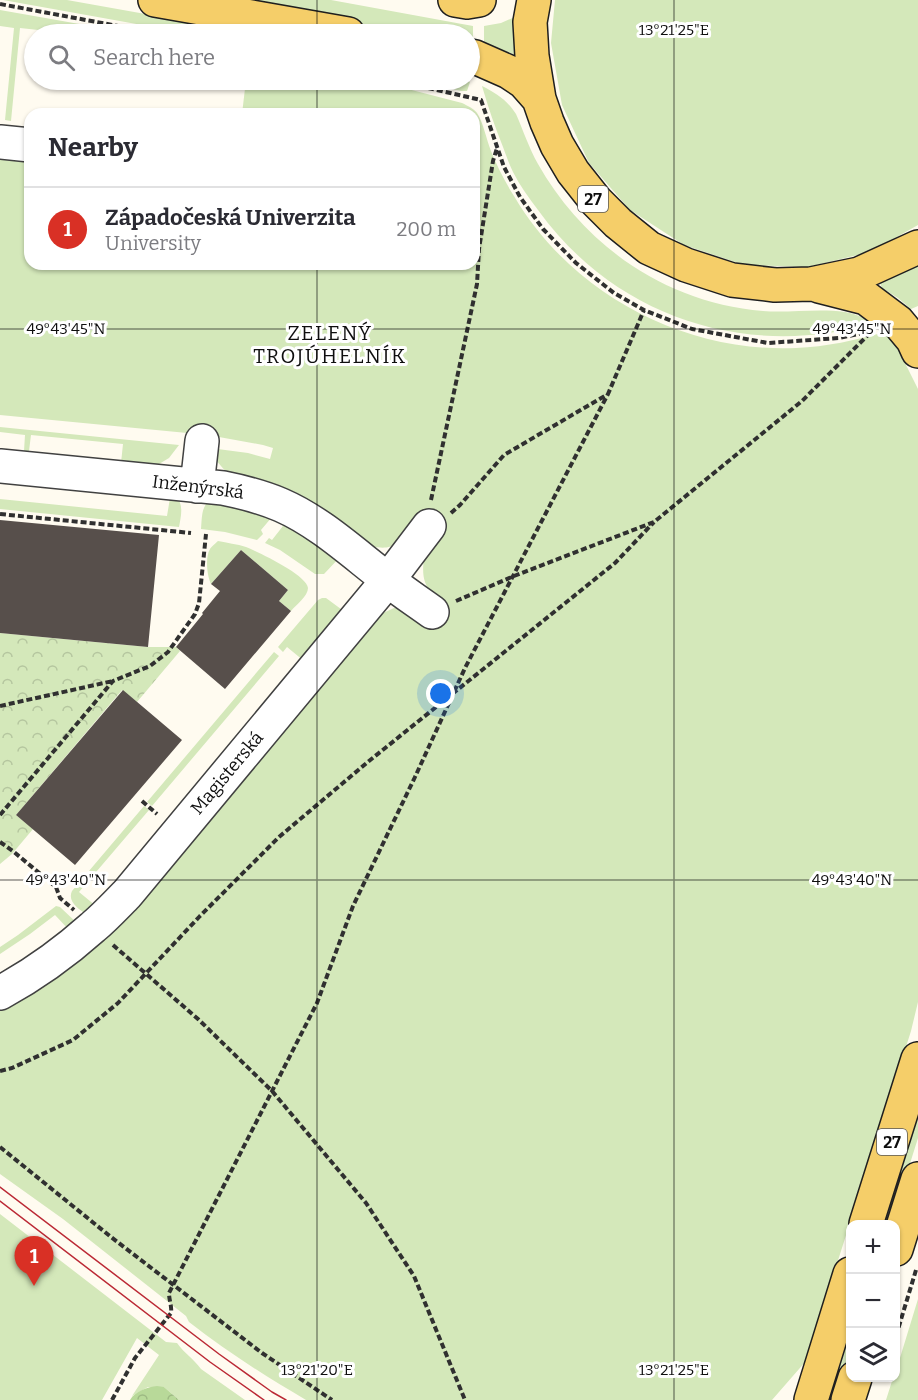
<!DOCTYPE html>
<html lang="en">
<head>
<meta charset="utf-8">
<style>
	body { margin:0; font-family:Bitter,serif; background:#f7f7f7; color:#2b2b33 }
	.controls { position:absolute; right:18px; bottom:18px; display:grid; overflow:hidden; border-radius:12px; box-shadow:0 2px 4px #0004 }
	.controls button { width:54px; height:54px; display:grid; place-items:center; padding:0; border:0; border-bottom:2px solid #e1e1e2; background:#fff; color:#2b2b33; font:30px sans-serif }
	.you { position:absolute; left:441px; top:694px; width:21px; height:21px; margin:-15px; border:4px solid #fff; border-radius:50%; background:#1a73e8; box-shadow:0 0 0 9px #1a73e833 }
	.badge { display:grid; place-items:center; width:39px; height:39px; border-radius:50%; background:#d93025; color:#fff; font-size:20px; font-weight:700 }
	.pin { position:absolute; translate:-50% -50px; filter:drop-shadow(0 2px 3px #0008) }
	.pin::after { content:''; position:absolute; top:32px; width:21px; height:18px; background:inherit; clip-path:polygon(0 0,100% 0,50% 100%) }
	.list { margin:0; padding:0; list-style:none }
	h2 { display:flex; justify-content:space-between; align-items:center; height:78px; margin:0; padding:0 24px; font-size:26px }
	h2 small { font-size:20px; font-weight:400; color:#7c7c81 }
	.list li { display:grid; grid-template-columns:39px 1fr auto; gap:18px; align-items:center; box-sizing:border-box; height:84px; padding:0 24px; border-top:2px solid #e1e1e2 }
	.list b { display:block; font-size:22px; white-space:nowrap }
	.list p { margin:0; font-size:20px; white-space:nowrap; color:#7c7c81 }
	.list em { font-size:20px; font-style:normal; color:#7c7c81 }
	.icon { flex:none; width:33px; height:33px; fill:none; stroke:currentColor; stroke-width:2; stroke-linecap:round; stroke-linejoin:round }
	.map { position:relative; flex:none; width:918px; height:1400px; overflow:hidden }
	.search { position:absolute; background:#fff; box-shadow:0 2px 4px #0004; left:24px; top:24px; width:456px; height:66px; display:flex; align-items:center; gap:15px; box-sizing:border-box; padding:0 21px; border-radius:33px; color:#7c7c81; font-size:22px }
	.panel { position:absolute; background:#fff; box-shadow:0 2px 4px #0004; left:24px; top:108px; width:456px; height:162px; border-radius:18px }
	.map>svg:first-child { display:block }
	.grass { fill:#d4e8ba }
	.forest { fill:url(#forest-crowns) }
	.park { fill:url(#park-crowns) }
	.building { fill:#574f4b }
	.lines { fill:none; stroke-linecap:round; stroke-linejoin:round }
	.minor-casing { stroke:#414141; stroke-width:36 }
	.major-casing { stroke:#1f1f1f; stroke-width:36 }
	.path { stroke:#303030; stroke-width:4; stroke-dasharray:6 3; stroke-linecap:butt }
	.minor { stroke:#fff; stroke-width:33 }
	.major { stroke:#f5ce69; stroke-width:33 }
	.tram { stroke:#bb2935; stroke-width:1.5 }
	.ticks { fill:none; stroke:#0e0e0e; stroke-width:1.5; stroke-opacity:0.45 }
	.labels { text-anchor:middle; stroke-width:6; stroke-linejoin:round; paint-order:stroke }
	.shield { fill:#fff; stroke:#565656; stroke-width:1.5 }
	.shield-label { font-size:16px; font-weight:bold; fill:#0e0e0e }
	.street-label { font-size:18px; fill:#0e0e0e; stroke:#fff }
	.neighbourhood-label { font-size:20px; letter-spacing:1.5px; fill:#0e0e0e; stroke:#fff }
	.ticks-label { font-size:15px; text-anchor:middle; fill:#0e0e0e; stroke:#fff; stroke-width:6; stroke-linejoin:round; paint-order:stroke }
</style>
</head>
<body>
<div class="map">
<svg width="918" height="1400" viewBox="0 0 918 1400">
	<defs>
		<pattern id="forest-crowns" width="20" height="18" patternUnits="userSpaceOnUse" patternTransform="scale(1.5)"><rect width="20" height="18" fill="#b8d999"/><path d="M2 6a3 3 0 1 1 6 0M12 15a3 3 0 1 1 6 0" fill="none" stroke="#9db983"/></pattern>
		<pattern id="park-crowns" width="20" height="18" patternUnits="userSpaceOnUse" patternTransform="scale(1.5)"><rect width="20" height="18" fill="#d4e8ba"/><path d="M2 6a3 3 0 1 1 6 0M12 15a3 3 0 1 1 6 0" fill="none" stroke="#b5c69f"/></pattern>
	</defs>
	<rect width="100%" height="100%" fill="#fffbf0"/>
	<!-- grass -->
	<path class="grass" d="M3 0H67L258 34H192Z
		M230 0H331L473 26V44H470V34H419Z
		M555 0H918V225L870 252 808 267 744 265 684 245 630 210 589 163 562 105 551 43Z
		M0 10 136 34H57V32L20 28 11 121 5 120 14 28 0 26Z
		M517 16 518 56 508 52 484 47V26L501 23Z
		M246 80H373L462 103C468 106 473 108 477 113 484 124 486 139 491 151 497 166 505 182 514 196 571 293 683 353 796 348 826 347 856 340 885 332L898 349 918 389V1002L911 1031 806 1361 772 1400H306C265 1376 226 1351 189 1322L186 1316 63 1219 0 1174V1006L370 619 394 608H405L432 596C423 581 422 575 424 558L400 543C388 548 384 549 371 546L227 473 215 459 210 448 248 453 270 459 273 448 263 445 208 435 0 415V157L30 160V264H474V114H242Z
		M416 80H460L470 82 467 91H461Z
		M482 86C496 93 507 100 516 114 523 130 529 148 538 164 585 247 667 303 763 311 789 313 819 308 845 312 856 314 865 318 875 323 747 360 616 318 538 210 529 198 520 186 513 172 509 164 506 155 503 147 495 127 488 107 482 86Z
		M918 260V306L911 309 898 298 882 288 879 281Z
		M0 427 179 445 169 458 154 467 121 463 123 444 31 435 29 451H24L25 435 0 432Z
		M176 496C184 505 181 516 179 527L0 509V499L167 516 170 498Z
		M210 500 272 517 261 530 263 534 257 540 225 532 201 529C202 518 201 507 210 500Z
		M285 519 341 556 324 574H315L280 550 265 543 269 538 272 540 283 526 281 524Z
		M218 541C227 543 237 544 246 547 258 552 307 575 308 588 308 596 296 605 291 611L279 601 288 590 241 550 211 584C207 576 205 557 210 549 210 548 217 542 218 541Z
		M322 598H326L345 612 304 661 287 647 283 652 278 647 318 600Z
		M274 652 279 656 152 806 147 802Z
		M144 806 149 810 79 892 96 906 87 915C79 909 67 902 72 891Z
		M56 906 60 907 78 924 70 931 55 915 30 934 0 954V947L18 935Z
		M918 1101V1138L891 1224H879Z
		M0 1214 166 1342 177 1343C184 1353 194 1359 201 1369L245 1400H179L164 1387H148L132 1396 159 1355 137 1338 102 1400H0Z
		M918 1299V1400H886L893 1378H896V1371Z
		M850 1314V1352L835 1400H822Z"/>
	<!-- forest -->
	<path class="forest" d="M157 1386 164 1387 179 1400H130C135 1391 148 1387 157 1386Z"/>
	<!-- park -->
	<path class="park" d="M0 633 148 647H176L180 651 137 702 122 690 16 815 33 829 12 854 0 864Z"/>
	<!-- building -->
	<path class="building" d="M0 520 159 535 148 647 0 633Z
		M241 550 288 590 279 601 291 611 225 689 176 647 203 614 202 613 220 591 211 584Z
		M123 690 182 740 75 865 16 815Z"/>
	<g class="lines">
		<!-- minor casing -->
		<g class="minor-casing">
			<path id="minor" d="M0 142 30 145
				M0 466 223 488C243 492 262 497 281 505 320 522 353 553 387 579 401 591 417 601 432 612
				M197 486 202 441
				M0 993C33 975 65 952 93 927 105 917 116 905 127 894L388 580 429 526"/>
		</g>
		<!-- major casing -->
		<g class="major-casing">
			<path id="major" d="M155 0 348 34
				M455 0 467 2 479 0
				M534 0 530 22 532 56 539 99 547 122 557 145 573 172 596 201 618 223 649 248 686 265 732 280 775 285 811 284 859 274 918 247
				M470 56 475 57 509 72 524 82 539 99
				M819 286 866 298 898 322 913 340 918 351
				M866 1224 918 1059
				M896 1249 918 1179
				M811 1400 850 1274
				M848 1400 855 1378"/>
		</g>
		<!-- path -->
		<path class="path" d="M0 4 161 34
			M393 80 481 100 504 167 520 197 543 229 576 263 614 293 644 310 692 329 768 343 839 338 864 333
			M431 500 477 284 479 249 493 161 497 148
			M451 513 460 505 504 455 608 394 644 310
			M0 514 191 533
			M456 601 514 576 654 522 802 401 869 334
			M0 706 113 681
			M142 801 157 814
			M0 815 113 681 150 666 168 652 195 614 199 603 206 534
			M0 842 14 852 56 887 60 898 74 910
			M113 945 198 1019 272 1091 366 1203 414 1276 465 1400
			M0 1071 12 1068 73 1040 118 1003 200 916 279 837 369 761 615 563 654 522
			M0 1147 111 1237 262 1353 332 1400
			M896 1336 916 1270
			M112 1400 135 1358 171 1313C172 1306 169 1300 169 1293L317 1003 353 906 415 777 465 668 608 394"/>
		<!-- minor -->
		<use href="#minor" class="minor"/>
		<!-- major -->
		<use href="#major" class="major"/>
		<!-- tram -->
		<path class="tram" d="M0 1187 219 1354 272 1392 286 1400
			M0 1201 210 1362 264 1400"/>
	</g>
	<!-- ticks -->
	<path class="ticks" d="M317 0V34M674 0V1400M317 80V114M317 264V1400M0 329H918M0 880H918"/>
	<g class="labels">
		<!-- shield labels -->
		<g class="shield">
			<rect x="578" y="186" width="30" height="26" rx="4.5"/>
			<rect x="877" y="1129" width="30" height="26" rx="4.5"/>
		</g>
		<g class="shield-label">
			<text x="593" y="205">27</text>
			<text x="892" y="1148">27</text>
		</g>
		<!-- street labels -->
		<g class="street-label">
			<text transform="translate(198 487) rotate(7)" y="6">Inženýrská</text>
			<text transform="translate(227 773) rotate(-50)" y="6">Magisterská</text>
		</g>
		<!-- neighbourhood labels -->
		<g class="neighbourhood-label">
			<text x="330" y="340">ZELENÝ<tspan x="330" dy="23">TROJÚHELNÍK</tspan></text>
		</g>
	</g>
	<g class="ticks-label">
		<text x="674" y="35">13°21'25"E</text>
		<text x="66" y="334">49°43'45"N</text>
		<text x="852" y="334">49°43'45"N</text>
		<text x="66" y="885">49°43'40"N</text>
		<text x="852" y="885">49°43'40"N</text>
		<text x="317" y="1375">13°21'20"E</text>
		<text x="674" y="1375">13°21'25"E</text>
	</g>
</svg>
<div class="controls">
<button>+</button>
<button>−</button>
<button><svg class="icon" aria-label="layers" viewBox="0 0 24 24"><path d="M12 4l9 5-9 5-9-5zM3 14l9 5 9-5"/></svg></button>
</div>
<div class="you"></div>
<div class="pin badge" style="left:34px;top:1286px">1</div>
<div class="search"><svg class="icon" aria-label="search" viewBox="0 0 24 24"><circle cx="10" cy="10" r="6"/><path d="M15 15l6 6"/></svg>Search here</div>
<section class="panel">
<h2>Nearby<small></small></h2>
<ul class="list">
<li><span class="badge">1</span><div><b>Západočeská Univerzita</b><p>University</p></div><em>200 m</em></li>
</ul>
</section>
</div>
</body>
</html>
